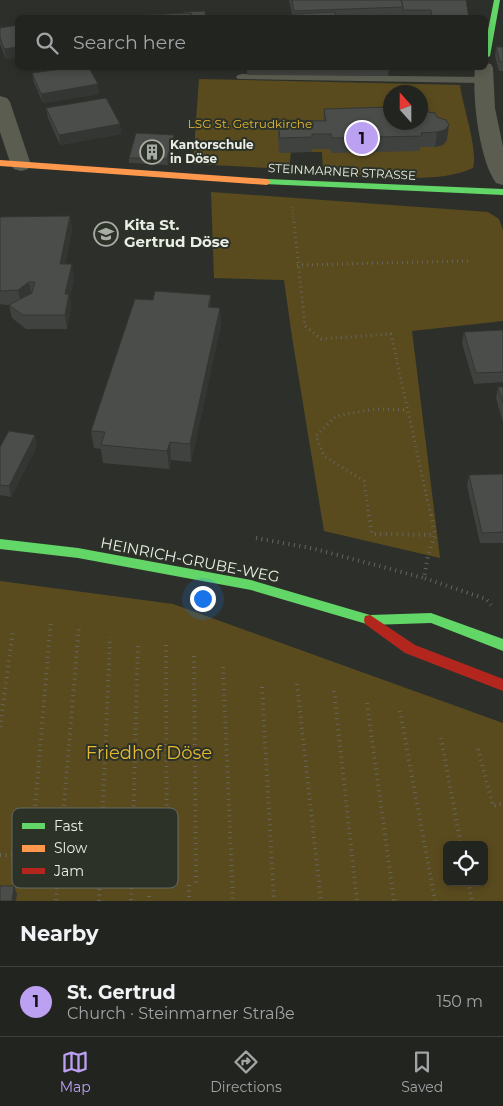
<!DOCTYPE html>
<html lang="en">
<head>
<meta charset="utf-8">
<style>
	body { margin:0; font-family:Montserrat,sans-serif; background:#2e302d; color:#f1f3f6 }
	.controls { position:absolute; right:15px; bottom:15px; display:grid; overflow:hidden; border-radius:8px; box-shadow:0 2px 8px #0003 }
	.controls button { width:45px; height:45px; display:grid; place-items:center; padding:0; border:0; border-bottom:1px solid #3f413e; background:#222420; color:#f1f3f6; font:25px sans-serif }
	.compass { position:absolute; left:383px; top:85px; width:45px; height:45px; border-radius:50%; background:#222420; box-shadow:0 2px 8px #0003; rotate:339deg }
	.you { position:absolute; left:202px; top:598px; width:18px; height:18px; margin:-12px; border:4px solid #fff; border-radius:50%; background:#1a73e8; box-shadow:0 0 0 8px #1a73e833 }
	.badge { display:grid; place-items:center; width:32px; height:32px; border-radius:50%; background:#bca0f2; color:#111; font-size:16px; font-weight:700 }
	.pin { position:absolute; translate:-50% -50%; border:2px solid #fff; box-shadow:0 1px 5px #0006 }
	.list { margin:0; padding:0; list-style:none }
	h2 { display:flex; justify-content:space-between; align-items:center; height:65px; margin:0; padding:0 20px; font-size:21px }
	h2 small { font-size:16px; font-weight:400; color:#a2a4a5 }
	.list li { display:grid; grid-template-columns:32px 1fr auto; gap:15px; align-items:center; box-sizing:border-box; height:70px; padding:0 20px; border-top:1px solid #3f413e }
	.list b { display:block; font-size:19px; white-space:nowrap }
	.list p { margin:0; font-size:16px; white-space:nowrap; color:#a2a4a5 }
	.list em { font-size:16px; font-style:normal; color:#a2a4a5 }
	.icon { flex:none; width:28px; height:28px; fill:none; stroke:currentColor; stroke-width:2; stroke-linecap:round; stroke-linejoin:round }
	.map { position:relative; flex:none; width:503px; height:901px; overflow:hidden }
	.search { position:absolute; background:#222420; box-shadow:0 2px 8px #0003; left:15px; right:15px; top:15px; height:55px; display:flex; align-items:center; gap:12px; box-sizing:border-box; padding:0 18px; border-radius:8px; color:#a2a4a5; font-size:19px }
	.sheet { height:135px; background:#222420 }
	nav { display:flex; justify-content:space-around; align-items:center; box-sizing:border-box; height:70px; border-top:1px solid #3f413e; background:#222420; font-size:14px; color:#a2a4a5 }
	nav a { display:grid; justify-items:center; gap:2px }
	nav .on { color:#bca0f2 }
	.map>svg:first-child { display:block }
	.green { fill:#5a4b1f; fill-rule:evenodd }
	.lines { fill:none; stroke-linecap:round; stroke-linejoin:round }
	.path-far2 { stroke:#65665d; stroke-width:2.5; stroke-dasharray:0.5 2.5; stroke-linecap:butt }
	.path-far1 { stroke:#65665d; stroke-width:3; stroke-dasharray:1 4; stroke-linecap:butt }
	.path { stroke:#65665d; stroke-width:4; stroke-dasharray:1 4.5; stroke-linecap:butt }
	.lane { fill:#5c5d51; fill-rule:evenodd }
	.street { fill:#5c5d51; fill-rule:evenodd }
	.fast { fill:#63d668; fill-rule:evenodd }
	.slow { fill:#ff974d; fill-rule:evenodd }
	.jam { fill:#b3261e; fill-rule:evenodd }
	.wall { fill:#40423f }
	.shaded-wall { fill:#343633 }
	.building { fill:#4a4d49; stroke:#343633 }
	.labels { text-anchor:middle; stroke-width:4; stroke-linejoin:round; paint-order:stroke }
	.far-park-label { font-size:12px; fill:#e6b930; stroke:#2d3228 }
	.far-poi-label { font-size:12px; font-weight:bold; fill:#eaeee7; stroke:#2d3228; text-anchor:start }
	.far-street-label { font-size:12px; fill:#eaeee7; stroke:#2d3228 }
	.poi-label { font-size:15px; font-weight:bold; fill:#eaeee7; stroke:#2d3228; text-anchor:start }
	.street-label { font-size:15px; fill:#eaeee7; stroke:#2d3228 }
	.near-park-label { font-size:18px; fill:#e6b930; stroke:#2d3228 }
	.key { fill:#2d3228; stroke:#666a61; stroke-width:1 }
	.key-label { font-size:14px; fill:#eaeee7 }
</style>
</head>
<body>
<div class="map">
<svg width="503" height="901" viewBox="0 0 503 901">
	<rect width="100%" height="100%" fill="#2d302a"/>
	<!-- green -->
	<path class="green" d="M199 79 460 85C463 108 478 148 473 168 435 186 366 174 323 172L322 152H291L289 169 193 164ZM390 92H420V122H390Z
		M211 192 488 212 499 219 503 230V321L412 331 440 558 324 531 292 337 284 280 214 278Z
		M0 581 173 604 503 723V901H0ZM447 845H484V882H447Z"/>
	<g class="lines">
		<!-- path-far2 -->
		<path class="path-far2" d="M292 207 294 223"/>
		<!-- path-far1 -->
		<path class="path-far1" d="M294 222 305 326 321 339 391 334 431 516
			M297 265 469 261
			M369 516 364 481 324 456 316 436 336 416 375 409 408 410"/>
		<!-- path -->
		<path class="path" d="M369 515 372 534 435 535
			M431 515 435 535 428 555 424 578 486 599 491 605
			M256 538 315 549 424 578
			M166 645 167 891
			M194 656 196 883
			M223 667 233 901
			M297 684 321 901
			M262 687 274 901
			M334 691 357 901
			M367 703 394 901
			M400 711 435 901
			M0 727 13 630
			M441 738 461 845
			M478 749 493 806 503 803
			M0 855H31L58 877 56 901
			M31 855 51 620
			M58 877 79 626
			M468 882 472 901
			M189 885V901
			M149 896V901
			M131 900 138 645
			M99 901 110 637"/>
		<!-- lane -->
		<path class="lane" d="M242 74 481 77 487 80 481 83 238 79 236 77 238 75Z"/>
		<!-- street -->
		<path class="street" d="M486 63 491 64 493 68 495 108 503 147V185L496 183C479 159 472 97 475 68H486Z
			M0 96 7 98 10 102 31 165 28 169 21 171 14 169 11 165 0 132Z"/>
		<!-- fast -->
		<path class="fast" d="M494 0H500L490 56 486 58V40Z
			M267 179 503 189V195L264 184 263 182Z
			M0 539 78 548 251 580 370 615 431 613 503 639V651L431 623 370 625 251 590 78 558 0 549Z"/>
		<!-- slow -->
		<path class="slow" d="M0 160 267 179 271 182 267 185 0 166Z"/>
		<!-- jam -->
		<path class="jam" d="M370 615 415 645 503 679V691L405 653 365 624 364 620 365 616Z"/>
	</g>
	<!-- wall -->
	<path class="wall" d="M289 0H466L469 18H293Z
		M18 25V57L6 59 0 44V28Z
		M496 47H503V71H499L495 56Z
		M247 68H389L388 76 247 75Z
		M32 73 99 94 43 103 34 83Z
		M46 108 120 124 121 134 60 145 48 118Z
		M324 109 428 112 447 140 443 145 435 147H420V151L331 153 330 149H312V152L279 153 278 135V120L323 121Z
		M174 135V140L168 165 129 163V158Z
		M70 216 72 230 65 264 74 278 70 297 71 307 67 329H26L12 318 9 305H5L0 304V217Z
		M211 295V307L220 308 221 325 191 462 171 460 169 469 103 463 101 449 94 448 91 431 153 300Z
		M503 330V382L474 384 462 343 464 332Z
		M498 387H503V422L496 398Z
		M37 446 11 497 0 495V447Z
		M503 474V543H480L467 486 469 475Z"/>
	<!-- shaded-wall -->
	<path class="shaded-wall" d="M18 47V57L6 59 4 49Z
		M98 84 99 94 43 103 41 94Z
		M120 124 121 134 60 145 59 135Z
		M449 125 447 140 443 145 435 147 437 132Z
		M174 135V140L168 165 167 159Z
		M70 216 72 230 62 277 60 264Z
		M72 264 74 278 70 297 71 307 67 329 65 315V294Z
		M29 282 32 296 21 304 18 290Z
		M211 295V313L208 307Z
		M220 308 221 325 191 462 190 444Z
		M35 435 37 446 11 497 9 486Z
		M170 442 171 460 169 469 167 451Z
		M14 886 17 894 16 901H12Z"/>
	<!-- building -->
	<path class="building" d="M292 0H401L403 7 294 11Z
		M401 0H466L469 18H432L431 10H403V7Z
		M205 11V18H191V13H183L184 12Z
		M335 12 336 18H295L294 14Z
		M191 13V18H146V15Z
		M18 25V47L4 49 0 38V28Z
		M496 47H503V62H500Z
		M68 68H89L98 84 41 94 32 73Z
		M106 98 120 124 59 135 46 108Z
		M390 107V122H420V107L428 108V112L435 113 437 117 446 120 449 125 445 130 437 132 421 133 422 136 332 138 331 134H312V137L280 138 278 120 326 121 324 109Z
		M136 133 174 135 167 159 129 158Z
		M70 216 60 264H72L65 294H69L65 315H23L9 305 32 293 35 282H29L18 290 0 291V217Z
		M155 291 211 295 208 307 220 308 190 444 170 442 167 451 101 445 105 432 91 431 135 299 153 300Z
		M503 330V372L476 373 464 332Z
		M498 387H503V403Z
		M9 431 35 435 9 486 0 485V447Z
		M503 474V532L482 533 469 475Z
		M0 886H14L12 901H0Z"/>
	<!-- icons -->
	<defs>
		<g id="building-ring" transform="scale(1.25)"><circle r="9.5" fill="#2d3228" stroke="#a8aca5" stroke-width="1.5"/><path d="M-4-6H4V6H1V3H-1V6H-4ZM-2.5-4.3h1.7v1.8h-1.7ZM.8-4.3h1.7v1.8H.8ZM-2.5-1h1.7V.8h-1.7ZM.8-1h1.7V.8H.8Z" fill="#a8aca5"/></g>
		<g id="school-ring" transform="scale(1.25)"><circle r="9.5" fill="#2d3228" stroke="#a8aca5" stroke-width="1.5"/><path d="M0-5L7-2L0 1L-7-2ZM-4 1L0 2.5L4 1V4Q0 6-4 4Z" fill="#a8aca5"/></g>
	</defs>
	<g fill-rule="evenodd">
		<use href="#building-ring" x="152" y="152"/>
		<use href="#school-ring" x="106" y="234"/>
	</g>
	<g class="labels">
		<!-- far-park labels -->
		<g class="far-park-label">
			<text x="250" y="128">LSG St. Getrudkirche</text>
		</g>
		<!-- far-poi labels -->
		<g class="far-poi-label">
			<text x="170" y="149">Kantorschule<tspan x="170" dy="14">in Döse</tspan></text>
		</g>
		<!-- far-street labels -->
		<g class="far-street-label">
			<text transform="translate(342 172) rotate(3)" y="4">STEINMARNER STRASSE</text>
		</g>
		<!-- poi labels -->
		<g class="poi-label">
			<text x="124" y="230">Kita St.<tspan x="124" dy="17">Gertrud Döse</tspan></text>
		</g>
		<!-- street labels -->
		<g class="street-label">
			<text transform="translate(190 560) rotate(11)" y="5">HEINRICH-GRUBE-WEG</text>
		</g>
		<!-- near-park labels -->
		<g class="near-park-label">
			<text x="149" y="759">Friedhof Döse</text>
		</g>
	</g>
	<!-- legend -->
	<rect x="12" y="808" width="166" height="80" rx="8" class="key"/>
	<rect x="22" y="823" width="23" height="6" fill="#63d668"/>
	<rect x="22" y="845" width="23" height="7" fill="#ff974d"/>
	<rect x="22" y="868" width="23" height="6" fill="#b3261e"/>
	<g class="key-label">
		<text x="54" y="831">Fast</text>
		<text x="54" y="853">Slow</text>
		<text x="54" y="876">Jam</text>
	</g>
</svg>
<div class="controls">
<button><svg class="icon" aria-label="locate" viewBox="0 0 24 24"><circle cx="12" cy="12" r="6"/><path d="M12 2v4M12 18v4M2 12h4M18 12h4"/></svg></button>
</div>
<svg class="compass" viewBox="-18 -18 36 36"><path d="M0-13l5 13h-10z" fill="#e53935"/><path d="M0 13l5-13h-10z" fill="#a2a4a5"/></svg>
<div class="you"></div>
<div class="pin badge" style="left:362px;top:138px">1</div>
<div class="search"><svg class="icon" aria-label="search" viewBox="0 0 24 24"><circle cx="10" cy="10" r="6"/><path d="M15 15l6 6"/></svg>Search here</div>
</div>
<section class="sheet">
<h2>Nearby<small></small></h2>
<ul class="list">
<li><span class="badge">1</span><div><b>St. Gertrud</b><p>Church · Steinmarner Straße</p></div><em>150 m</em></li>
</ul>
</section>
<nav>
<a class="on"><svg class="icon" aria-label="map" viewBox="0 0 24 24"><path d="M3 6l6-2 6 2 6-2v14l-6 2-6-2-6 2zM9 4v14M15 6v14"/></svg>Map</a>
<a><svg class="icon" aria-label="directions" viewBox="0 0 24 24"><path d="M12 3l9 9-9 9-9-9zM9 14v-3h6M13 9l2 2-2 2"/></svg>Directions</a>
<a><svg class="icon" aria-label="saved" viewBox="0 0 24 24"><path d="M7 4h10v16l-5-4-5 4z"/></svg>Saved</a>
</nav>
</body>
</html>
